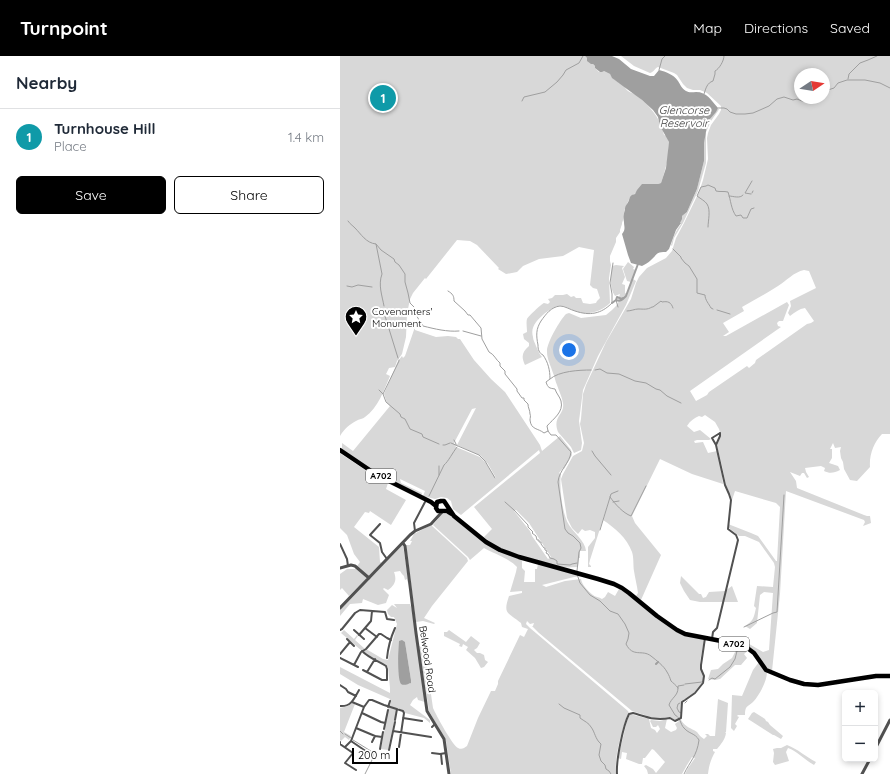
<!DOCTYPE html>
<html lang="en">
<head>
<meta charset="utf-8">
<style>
	body { margin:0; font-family:Quicksand,sans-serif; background:#f2f2f3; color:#1f2937 }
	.controls { position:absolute; right:12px; bottom:12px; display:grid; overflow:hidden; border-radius:6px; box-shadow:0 2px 6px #0003 }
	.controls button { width:36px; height:36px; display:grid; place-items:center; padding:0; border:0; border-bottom:1px solid #e0e1e3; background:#fff; color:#1f2937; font:20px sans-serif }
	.compass { position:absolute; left:454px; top:12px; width:36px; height:36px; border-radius:50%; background:#fff; box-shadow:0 2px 6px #0003; rotate:78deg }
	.scale { position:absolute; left:12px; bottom:10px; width:46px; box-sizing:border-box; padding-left:4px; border:2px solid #000; border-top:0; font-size:11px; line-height:14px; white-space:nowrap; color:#000; -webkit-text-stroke:3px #fff; paint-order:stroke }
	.you { position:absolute; left:229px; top:294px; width:14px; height:14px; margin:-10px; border:3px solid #fff; border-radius:50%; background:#1a73e8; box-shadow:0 0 0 6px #1a73e833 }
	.badge { display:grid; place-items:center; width:26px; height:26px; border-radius:50%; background:#000; color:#fff; font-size:13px; font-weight:700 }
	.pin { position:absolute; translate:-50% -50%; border:2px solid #fff; box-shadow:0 1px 4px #0006 }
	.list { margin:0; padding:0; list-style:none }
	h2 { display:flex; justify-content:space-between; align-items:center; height:52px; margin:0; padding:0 16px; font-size:17px }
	h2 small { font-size:13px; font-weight:400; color:#747a83 }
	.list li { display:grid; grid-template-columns:26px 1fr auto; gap:12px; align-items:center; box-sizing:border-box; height:56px; padding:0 16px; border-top:1px solid #e0e1e3 }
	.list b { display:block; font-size:15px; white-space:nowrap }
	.list p { margin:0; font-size:13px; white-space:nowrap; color:#747a83 }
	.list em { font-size:13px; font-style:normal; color:#747a83 }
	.actions { display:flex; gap:8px; padding:12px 16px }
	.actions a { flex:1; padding:9px 0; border:1px solid #000; border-radius:6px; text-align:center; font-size:14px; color:#000 }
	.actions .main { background:#000; color:#fff }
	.map { position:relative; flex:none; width:550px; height:718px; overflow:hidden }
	header { display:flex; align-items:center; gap:24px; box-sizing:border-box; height:56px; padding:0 20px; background:#000; color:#fff }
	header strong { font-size:19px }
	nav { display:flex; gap:22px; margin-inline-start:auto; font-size:14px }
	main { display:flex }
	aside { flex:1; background:#fff }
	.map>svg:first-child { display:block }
	.green { fill:#d8d8d8; fill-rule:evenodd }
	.water { fill:#9f9f9f }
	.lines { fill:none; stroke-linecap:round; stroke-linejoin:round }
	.stream { stroke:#9f9f9f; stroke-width:1 }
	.canal { stroke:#9f9f9f; stroke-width:2 }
	.minor { stroke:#515151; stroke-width:2 }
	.tertiary { stroke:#515151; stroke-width:3 }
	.trunk { stroke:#000; stroke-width:4.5 }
	.labels { text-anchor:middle; stroke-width:4; stroke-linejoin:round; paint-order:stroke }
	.shield { fill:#fff; stroke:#4c4c4c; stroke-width:1 }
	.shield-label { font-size:9px; font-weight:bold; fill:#000 }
	.poi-label { font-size:10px; fill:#000; stroke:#fff; text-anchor:start }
	.street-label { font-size:10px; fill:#000; stroke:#fff }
	.water-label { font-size:11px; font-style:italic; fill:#404040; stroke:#fff }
</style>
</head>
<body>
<header>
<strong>Turnpoint</strong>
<nav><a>Map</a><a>Directions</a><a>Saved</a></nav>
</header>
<main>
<aside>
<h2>Nearby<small></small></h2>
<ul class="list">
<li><span class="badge" style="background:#0f9aa8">1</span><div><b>Turnhouse Hill</b><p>Place</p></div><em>1.4 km</em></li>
</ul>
<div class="actions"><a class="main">Save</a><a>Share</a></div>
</aside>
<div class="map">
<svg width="550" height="718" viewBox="0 0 550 718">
	<rect width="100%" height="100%" fill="#fff"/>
	<!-- green -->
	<path class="green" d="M0 0H245L255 10V12L259 16 264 15 270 18C273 24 278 26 284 30 285 32 286 33 288 35 291 37 293 37 296 39 310 50 320 61 324 79L327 80 329 86 328 103 323 121 321 127 318 128H306C300 132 296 138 290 141L284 155 285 158 282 167V168L280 174V176L276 182V186L270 200V205L271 209 269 222 270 247C261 256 247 260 235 255 229 253 225 249 218 250 213 251 208 255 204 258 197 264 190 271 193 281 193 284 195 287 196 290 198 294 199 298 202 301L185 309C181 301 182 296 189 290V287L184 283 183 278 187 276C187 272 186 266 187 263 188 261 201 248 204 247L208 248 210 246 208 243 212 242 215 239H223L227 238 231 241 234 240 236 242H241L243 247 250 248 256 247 257 245 260 242 257 233 253 232 250 229 254 194 239 191 223 200 199 203 183 210 177 216 166 218 158 213 159 212 137 189 130 185 117 184 86 223 85 222 73 237 70 243 67 258 66 281 62 298 57 305 55 311 49 312 46 318 50 320C44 334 38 352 25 361 23 363 19 363 16 365 10 368 4 373 0 380Z
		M281 0H550V378H542C534 386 529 399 530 411L517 425 510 424 504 413 503 406 501 402 500 395 501 391 495 392 493 387 490 393H492V402L489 407 498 410 500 414C494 417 490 418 484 415L485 412 481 410 465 412 466 416 469 421 467 422 464 417H462L460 420 450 416 456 425 457 432 524 459 527 460H530L531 467 523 470 525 466 524 464 446 435 440 538 432 615 426 611 403 588 404 585 423 596 429 594 433 537 424 536 420 539 417 567 410 573 405 570C414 565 414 560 416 552L414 550 417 530 433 531 435 511 434 507 419 486 405 480H399L389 472 388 468 411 477 418 480 436 505H437L440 451 436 447 395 435 392 444 390 438 386 429 382 410 377 390 381 379 379 373 375 366 365 359 362 361 359 360C354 362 350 365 347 370L354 376 360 374 371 383 369 384H357L354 385 355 387 363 386 368 397 377 395 381 411 383 428 352 418 320 403 292 460 295 467 321 499 301 544 296 540 298 537C297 529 295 522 294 515 293 509 294 502 292 496 287 482 275 472 263 464L270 441 250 504 249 508 251 510V511H248V491L255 482V476L250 474 245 475 242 473 238 478 232 472 227 462 221 423 223 418 233 400 242 395 244 387 240 368 241 363 243 338 246 329 266 286 291 243 296 227 299 221 307 212 326 202 332 195 336 182 344 167 359 136 363 124 368 103 367 82 368 77 371 69 379 58 381 54V50L367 37 360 34H353L347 32 343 28 337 19 334 17 318 11C315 12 314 16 310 17L294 10ZM460 18H484V42H460ZM464 214 469 215 476 232 450 245 451 250 448 257 450 260C455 256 459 253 465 252L474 265 471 267 467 268 416 304 415 307 409 312 407 310 369 336 367 339 356 345 350 335 441 271 438 270 437 267 439 265H443L449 249 447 246 386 280H383L389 276 383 267 404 255 402 251C414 244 426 238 438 230 446 225 454 216 464 214Z
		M377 53H379L378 55 371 65 366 76V107L358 135 343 167 334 182 332 190 331 189C333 181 336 174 341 168L340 167C340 164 342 163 342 160L347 156 357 133 364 105V87L365 78 370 63Z
		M288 206 294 211 293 213 296 214 293 223 296 225 286 249 258 300 243 334 239 365 242 387 241 394 234 397 231 391 218 376C212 360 225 359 223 347 222 341 219 335 217 329 215 325 215 321 213 317 211 310 207 303 207 296 206 288 220 264 226 258L229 257 241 262 266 259 272 254 276 250 279 245 278 244 280 238 275 240C269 232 271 220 272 210L276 209 284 210 282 212 285 221 282 228 285 229V237L287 238 291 226 287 225 283 213Z
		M75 271V274L96 281 108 280 116 281 118 283H120L134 304 151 323 165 336 200 389 202 395 220 380 231 394 232 399 224 413 223 412 219 417 221 418C219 430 222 458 229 469 234 477 245 485 246 495H240V502H239L238 511C233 511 228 512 223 511 217 510 212 508 207 507 185 501 161 497 144 481L152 473 134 451 200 397 199 394 121 459 113 453 111 445 107 442 101 441 95 443 83 440 85 435 60 423 61 427 82 437 81 440 39 419 2 393V387L13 395 50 350 47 347 44 338 58 305 62 300 63 302 65 300ZM136 352 117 389 141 400 148 408 156 422V423L146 407 140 401 116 391 114 387 132 353ZM176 454 189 467 211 501 208 503 192 480 190 475 174 455Z
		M0 396 1 398 36 421 48 427 46 433 66 444 51 469 30 455 29 457 25 456 14 471 39 491 40 506 42 507 9 540 2 532 0 534V518L7 513H15L20 506 14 498 7 479 0 472Z
		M102 458H110L124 471 144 486 181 503 182 505V512L185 515 184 526H195V513H197L198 508 241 520 234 521 202 529 206 531 225 525 241 523C242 529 248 535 253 539 255 541 259 541 262 543L265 541 268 536 275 540 279 533 287 537 325 567 363 583 364 584C363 591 360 603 360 609 361 614 364 617 364 621 363 632 351 639 343 644L340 662 335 664 330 661 317 663 292 655 199 577 192 570H193L194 567 190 568 187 565 186 568 190 572 288 655 289 657C282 671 274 703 276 718H111L106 685 89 655 79 590H84L93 652C96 659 113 690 118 692 122 694 124 692 127 690L138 662 151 635H155L158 628V625L180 579 184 581 188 573 182 571 181 567C167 556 163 558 169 540L182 537V535L170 536 176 516 177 511C170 503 153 497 144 492L130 504 128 501 93 469Z
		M91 469 127 502 128 505 92 550 84 562 95 567 94 568 83 565 76 566 66 489H70L72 485H70L74 478Z
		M62 489H63L69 529 68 527 67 523 65 524 64 520 62 518 60 515 54 516C57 524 55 529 48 534L44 532 43 533 49 539 46 547 38 549 23 543 22 547 10 548 0 560V553Z
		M341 520 359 538H361L363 542 366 541 369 536 385 535 392 530 398 546H360L350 544 344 535 340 527Z
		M54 548H70L72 554 85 646 78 644 77 641 73 644 70 649 90 664V667L84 662 65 657 63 654 57 652 48 694 41 693 50 643 18 629 0 618V611L50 637V632L48 611 22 595 1 577 4 574 14 583 17 579 18 580 15 584 25 593H26L43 603 48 604 57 568 54 561H51L48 558 47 554 52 549 57 552ZM59 585 65 586 71 624 70 627 69 628 59 622 58 595Z
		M109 574 126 586 131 580 140 587 137 592 134 594 137 597H140L144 599 145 604 148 606 144 611 141 612 135 602 126 594 128 591 123 588 122 591 119 590 120 588 104 580V576H107Z
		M398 590 409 594 404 598 407 602 401 609H395L380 623 375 624 368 623 371 614 378 613 383 608 392 602Z
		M419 606 427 616C427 625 419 640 413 646 407 651 405 650 405 659H398L397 660 399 661 395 668 397 670 394 675 391 672 392 639 402 640 413 614Z
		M378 643 388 647 386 676 385 677H386C385 684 381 688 377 693H373V695L375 696C371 703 369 709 368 718H345L348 712 355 702 352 701 347 709 342 718H308L307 714 304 710 306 709 313 713 316 717 325 706 314 694 312 693 305 702H303L302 708H299L286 703 287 697 282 696 281 703 278 702 287 665 290 658 309 663 311 672 315 674 317 677 320 673 318 669 316 671H313L310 665 311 664 320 665 327 663 325 672 331 676 336 674 337 672 335 668 339 665 341 664C345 671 351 672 357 676 359 679 361 681 364 683L367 680 365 678H368L370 680H375Z
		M12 647 15 648 4 676 11 680 9 684 5 681 1 685 0 684V652L8 650Z
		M414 656 425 663 426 665 428 666 430 669 443 680 441 683 434 679H433L408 663 412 657Z
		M447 689C458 693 466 701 476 706L474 709C465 704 457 695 448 692L446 696 449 705 435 709 433 706 434 697 433 693 437 692H441Z"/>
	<!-- water -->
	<path class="water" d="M245 0H272L279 3 291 13 310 20H314L319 14C326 16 333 18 338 25 340 28 342 33 346 35 349 37 353 36 356 36 367 36 371 44 378 52L376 56 370 63 367 70 364 87V105L357 133 347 156 342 160V163L340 167H341L336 174 329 193 326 196C315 196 318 198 311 204 308 207 305 208 302 210L291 207 288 199 282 178C286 173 284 171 284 166 283 162 284 157 285 153 285 149 288 148 289 144 290 140 291 139 295 138L297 134 302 128H318L321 127 326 112 329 86 320 70 318 61 313 54 302 44 276 25 272 22 270 18 264 15 262 16H260L255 12V10L253 8H251L247 5V2Z
		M62 584 65 586 71 624V627C68 628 64 630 61 628 57 623 58 592 59 585Z"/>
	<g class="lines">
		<!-- stream -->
		<path class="stream" d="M319 14 322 3 325 0
			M508 23 509 18 520 7 528 4 537 0
			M364 38C366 32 367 27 373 25L375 18V15C379 13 384 5 384 0
			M484 39 488 34 494 32 498 27 507 24H525L540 27 550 32
			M182 45 184 41 205 36 217 26 223 19 226 14 239 7 243 0
			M378 52H384L387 53 390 56 396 58H405L413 57 420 54 429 50 437 43 444 41 453 44 457 43 462 45H475L478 42
			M412 137 413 135
			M411 138 405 137 412 125
			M389 140C393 140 400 143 403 139
			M8 165C10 168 12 169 15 172 21 178 26 187 36 188L42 218C38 229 42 239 44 250
			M368 171C368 165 371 154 367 148 365 145 361 143 357 140L361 131 366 130 368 129 375 132 376 135C380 136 384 135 388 136 391 145 391 153 396 160L401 159 403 162H407L411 153 414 152
			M36 188 41 194 54 203 55 206 59 209 65 218V226L68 237 70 247 76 253V259L83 270C95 273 107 276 119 275
			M333 193 341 201V202L345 207 349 210 357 223V237L365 239C365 244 369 248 371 252L373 253
			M7 230 12 231 18 229 32 231
			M108 235C113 238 114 240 114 245L125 255 128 259H130L141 272 142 283 149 296C154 298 156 304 160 307V310L165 315V318L177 333V335L182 342H184V344L188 348C188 352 190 354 190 358 191 360 190 362 190 364 191 374 198 372 204 377L208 375
			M276 244 278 251
			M377 254 390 258
			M287 255C291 255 295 253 298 253 304 253 307 254 312 251H313L321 245 322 246C328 245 331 246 333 252
			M45 256V260L58 302
			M123 275 141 280
			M59 304V305L43 338 46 346 60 358 61 361 65 363 70 373 82 378 83 381 99 388
			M255 314 260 313 267 317 279 318 295 325 306 327 316 333 320 334 327 340 341 347
			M210 323C219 315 239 314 251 314
			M39 334 43 338
			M114 384 116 388V389
			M111 387 139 399 145 405 155 422
			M103 389H105L110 387
			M252 395 255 400 271 419
			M99 410V419
			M89 440 104 409C108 406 113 396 117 391
			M270 441C275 448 283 457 291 460L306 430
			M165 446 174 454 188 469V471L193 476 192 477 196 480 197 484H199V486H201V488L204 492H205V494L207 495 206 497 208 498 210 502 214 503 217 505V508L230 509 232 508 237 507
			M273 446 279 445
			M260 474 271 438 273 437 278 435
			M237 515 239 496 241 492 240 487 233 480 228 477 225 473 218 426C219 414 230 407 231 396L216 379H211L208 375 207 370C213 363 224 356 221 345 220 341 216 337 215 333 209 332 208 332 206 326L210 323C210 314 208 306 203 299 201 298 200 297 199 295 198 293 198 291 198 289 196 279 196 273 201 265 206 258 211 251 220 250 225 250 231 254 235 255 250 260 261 258 272 247V238L270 227 273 207
			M237 518 240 527 250 539 260 545 270 555 278 558 285 568 289 577 288 583 286 588C293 602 302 593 311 600 316 604 324 610 327 616 329 619 330 622 331 625 333 627 336 629 338 632 338 640 331 642 329 649L335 659C341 662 340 668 344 672 349 678 355 677 359 684 357 700 350 705 344 718
			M404 571 433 557 437 556 444 439
			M369 624 372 622 375 623 390 611 395 603 398 591
			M345 628 362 626
			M338 632V630L344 629
			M340 647 338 648 337 652 339 656 341 657
			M345 647 347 645
			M219 648 224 652 240 659V662C244 665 249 667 251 671 255 676 255 683 261 688L259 699 261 705 265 709 266 713 269 715 271 718
			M0 675 3 678
			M5 678 11 682
			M13 684 34 697 32 704 25 718"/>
		<!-- canal -->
		<path class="canal" d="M276 244 277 241 282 243 283 242
			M272 247 276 244C281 246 283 243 286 240L298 208
			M316 608 318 606"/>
		<!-- minor -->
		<path class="minor" d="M376 389 380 380V377
			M40 468 30 479 40 487 42 496 47 503
			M75 475 74 467 85 446
			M0 488 7 503 8 510
			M25 572 37 581
			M0 574 2 573 15 557 20 554 45 556 47 563 54 564
			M14 574 24 583
			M19 579 31 565 32 555
			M7 583 14 590
			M372 583 373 576 377 572 398 484 396 479 388 473 391 444 389 438 385 429 376 389 372 382 380 377
			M22 595C29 602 38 605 46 610L47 613V624H42L23 614
			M0 598 10 586
			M0 602 18 611
			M47 602C48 591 51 581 55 572
			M14 609 21 596 26 593 39 578H41L47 582 51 584
			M27 616 35 603
			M0 629 6 633 8 636 16 640
			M12 646 24 651 29 644H32L44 649 63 655 64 657 59 691
			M0 650C11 651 14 643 19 634
			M48 651 50 645
			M22 657 41 666 45 667
			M63 662 82 665
			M55 664 57 653
			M92 671 95 668
			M16 672 35 680 42 681
			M44 673 48 654
			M53 675 91 681
			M11 685 30 698
			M0 686V688L13 697 5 707 16 714
			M32 686 35 680
			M5 691 11 685 24 651
			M40 693 43 676
			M49 694 55 666
			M92 697 100 698 106 697
			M101 698 102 708
			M277 718C276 704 283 670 289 658L293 657C307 661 315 665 330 662L335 665 341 662 342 646 345 644 355 637 363 627 364 620 361 613V609L365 582"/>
		<!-- tertiary -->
		<path class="tertiary" d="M63 487 65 490 76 577 87 655 90 660 104 683 109 718
			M0 512 11 509 15 510 29 522
			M0 552 70 479 75 475 91 468 102 456
			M535 693 550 664
			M522 718 530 703"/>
		<!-- trunk -->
		<path class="trunk" d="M0 394 37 419 91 446 96 450
			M112 458 107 455H98L96 452 97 446 101 445H104L114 460 146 486 160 494 179 501 258 523 274 528 282 532 289 537 317 560 337 574 345 578 402 589 406 591 414 597 426 614 450 624 464 628 478 629 523 622 536 620H550"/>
	</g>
	<!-- icons -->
	<defs>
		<g id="sight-pin" transform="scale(1.15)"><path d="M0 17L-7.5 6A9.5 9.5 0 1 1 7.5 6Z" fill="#000" stroke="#fff"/><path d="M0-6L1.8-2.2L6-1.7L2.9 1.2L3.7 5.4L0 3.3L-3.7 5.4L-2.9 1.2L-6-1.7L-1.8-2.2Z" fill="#fff"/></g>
	</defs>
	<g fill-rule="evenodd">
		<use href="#sight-pin" x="16" y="261"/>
	</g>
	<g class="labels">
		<!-- shield labels -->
		<g class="shield">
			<rect x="26" y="413" width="30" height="14" rx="3"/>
			<rect x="379" y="581" width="30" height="14" rx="3"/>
		</g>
		<g class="shield-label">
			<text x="41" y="423">A702</text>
			<text x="394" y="591">A702</text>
		</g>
		<!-- poi labels -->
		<g class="poi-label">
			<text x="32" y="259">Covenanters'<tspan x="32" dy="12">Monument</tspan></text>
		</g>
		<!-- street labels -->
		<g class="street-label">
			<text transform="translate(88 603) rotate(82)" y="4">Belwood Road</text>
		</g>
		<!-- water labels -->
		<g class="water-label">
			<text x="344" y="58">Glencorse<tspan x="344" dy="13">Reservoir</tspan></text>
		</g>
	</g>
</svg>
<div class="controls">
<button>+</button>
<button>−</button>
</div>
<svg class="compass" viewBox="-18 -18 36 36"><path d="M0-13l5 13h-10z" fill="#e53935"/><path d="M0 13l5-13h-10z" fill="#747a83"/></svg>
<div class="scale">200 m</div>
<div class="you"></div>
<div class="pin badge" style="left:43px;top:42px;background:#0f9aa8">1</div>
</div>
</main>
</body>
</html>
